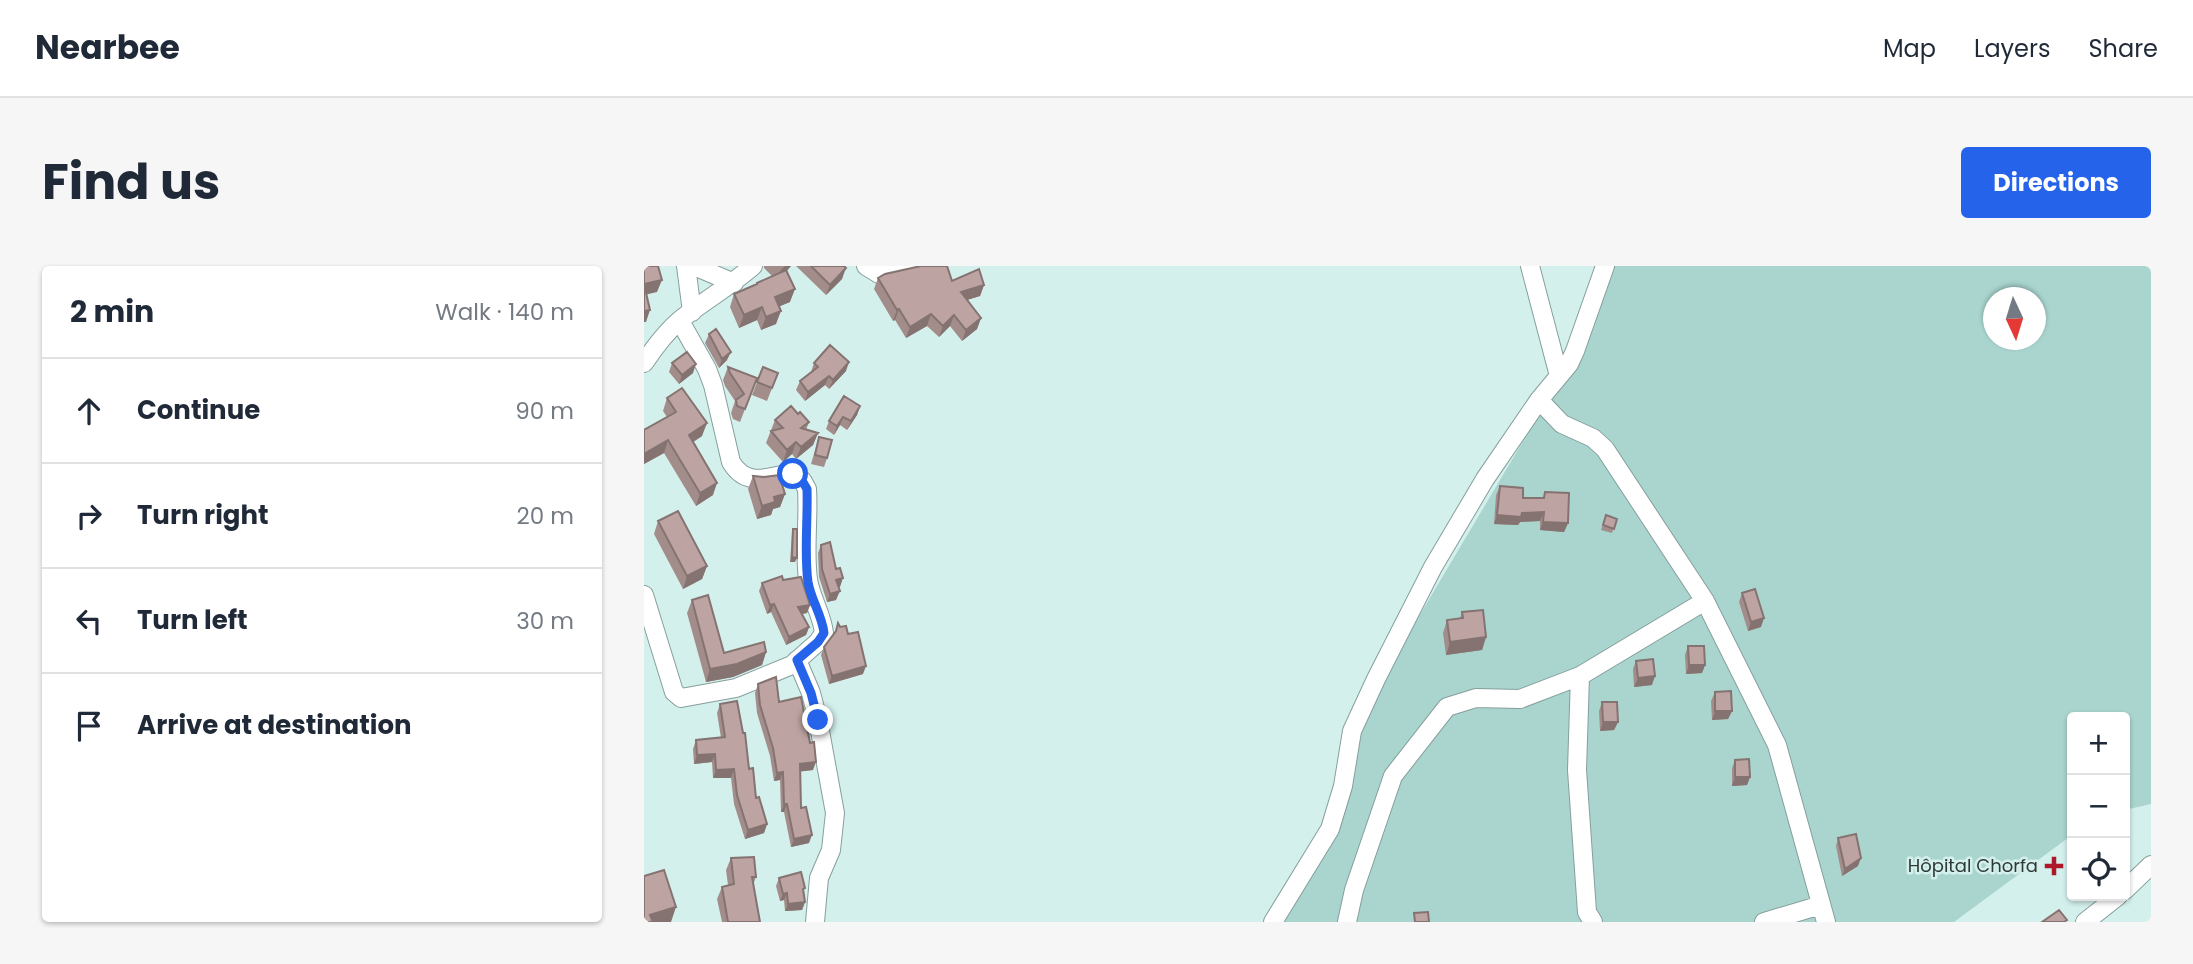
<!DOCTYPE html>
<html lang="en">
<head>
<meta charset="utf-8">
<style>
	body { margin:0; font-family:Poppins,sans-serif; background:#f6f6f7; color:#1f2937 }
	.controls { position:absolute; right:21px; bottom:21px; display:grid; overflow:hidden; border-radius:7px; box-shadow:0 2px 5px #0004 }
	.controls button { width:63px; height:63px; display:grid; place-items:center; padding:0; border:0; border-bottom:2px solid #e0e1e3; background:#fff; color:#1f2937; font:35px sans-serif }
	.compass { position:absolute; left:1339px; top:21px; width:63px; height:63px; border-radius:50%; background:#fff; box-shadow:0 2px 5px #0004; rotate:176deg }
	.stop { position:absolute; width:21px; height:21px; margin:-16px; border:5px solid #2563eb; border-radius:50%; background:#fff }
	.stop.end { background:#2563eb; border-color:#fff; box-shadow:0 2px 7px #0008 }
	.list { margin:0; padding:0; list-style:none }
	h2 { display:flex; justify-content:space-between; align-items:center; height:91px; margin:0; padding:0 28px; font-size:30px }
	h2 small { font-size:23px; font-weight:400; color:#747a83 }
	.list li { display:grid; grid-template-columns:46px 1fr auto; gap:21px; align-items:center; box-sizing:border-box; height:105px; padding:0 28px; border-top:2px solid #e0e1e3 }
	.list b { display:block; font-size:26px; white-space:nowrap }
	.list em { font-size:23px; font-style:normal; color:#747a83 }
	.icon { flex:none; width:38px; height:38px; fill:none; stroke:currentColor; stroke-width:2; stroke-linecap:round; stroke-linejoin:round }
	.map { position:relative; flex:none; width:1507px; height:656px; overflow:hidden; border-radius:7px }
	header { display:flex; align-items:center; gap:42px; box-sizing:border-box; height:98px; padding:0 35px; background:#fff; border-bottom:2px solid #e0e1e3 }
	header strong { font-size:33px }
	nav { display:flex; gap:38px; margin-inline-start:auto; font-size:24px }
	.intro { display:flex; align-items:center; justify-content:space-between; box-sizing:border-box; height:168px; padding:0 42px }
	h1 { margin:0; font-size:49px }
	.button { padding:18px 32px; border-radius:7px; background:#2563eb; color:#fff; font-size:24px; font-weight:700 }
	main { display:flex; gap:42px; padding:0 42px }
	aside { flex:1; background:#fff; border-radius:7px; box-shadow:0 2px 5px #0004 }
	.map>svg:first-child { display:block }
	.green { fill:#aad5cf; fill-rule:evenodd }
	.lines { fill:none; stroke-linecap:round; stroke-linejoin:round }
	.minor-casing { stroke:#859f9c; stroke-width:20 }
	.minor { stroke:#fff; stroke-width:18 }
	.wall { fill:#a38d8b }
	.shaded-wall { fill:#847371 }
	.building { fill:#bda4a2; stroke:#847371; stroke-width:2 }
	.route { stroke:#2563eb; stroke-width:9 }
	.poi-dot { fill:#ad192b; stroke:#d4f0ec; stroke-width:2.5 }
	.labels { text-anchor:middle; stroke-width:5; stroke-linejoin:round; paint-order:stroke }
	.poi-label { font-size:18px; fill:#2f3a38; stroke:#d4f0ec; text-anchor:end }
</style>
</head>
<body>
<header>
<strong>Nearbee</strong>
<nav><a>Map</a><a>Layers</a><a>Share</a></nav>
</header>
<div class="intro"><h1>Find us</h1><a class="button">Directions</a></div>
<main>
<aside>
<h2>2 min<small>Walk · 140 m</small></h2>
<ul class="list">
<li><svg class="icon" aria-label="ahead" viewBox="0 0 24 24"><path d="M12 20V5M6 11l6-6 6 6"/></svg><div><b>Continue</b></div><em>90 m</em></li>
<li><svg class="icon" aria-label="right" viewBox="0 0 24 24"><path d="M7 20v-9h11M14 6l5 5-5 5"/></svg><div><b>Turn right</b></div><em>20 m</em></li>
<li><svg class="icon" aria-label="left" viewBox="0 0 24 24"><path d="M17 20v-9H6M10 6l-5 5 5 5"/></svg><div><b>Turn left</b></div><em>30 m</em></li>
<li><svg class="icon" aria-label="arrive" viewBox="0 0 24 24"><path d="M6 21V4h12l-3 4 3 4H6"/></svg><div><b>Arrive at destination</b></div></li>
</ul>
</aside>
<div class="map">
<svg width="1507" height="656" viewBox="0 0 1507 656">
	<rect width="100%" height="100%" fill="#d4f0ec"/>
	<!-- green -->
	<path class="green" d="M958 0H1507V538L1481 544V451H1428V569L1310 656H635L699 551 711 458 916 113ZM1350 32H1392V74H1350Z"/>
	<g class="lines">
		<!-- minor casing -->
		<g class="minor-casing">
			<path id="minor" d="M42 0 48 46
				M50 0 90 17
				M222 0 235 8 271 0
				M886 0 915 110
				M0 97C10 82 22 66 36 54 60 35 86 20 109 0
				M895 134 918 158 949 172 961 183 1061 335 1133 479 1182 656
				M0 329 30 426 37 432 92 422 148 399 174 376 180 367C178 348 167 333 164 313 160 284 165 253 163 223 161 220 160 216 157 213 143 196 108 232 87 196L69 119 63 103 36 55
				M153 394 167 427 174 454 191 547 187 584 175 612 171 656
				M936 410 933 504 943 646 949 656
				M1481 624 1507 599
				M629 656 686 563 699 520 708 465 732 413 789 301 841 213 895 134 925 98 931 85 961 0
				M703 656 710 624 749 510 803 441 832 432 876 433 936 410 1061 335
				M1120 656 1177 639
				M1441 656 1474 630"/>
		</g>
		<!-- minor -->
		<use href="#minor" class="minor"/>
	</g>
	<!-- wall -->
	<path class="wall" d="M120 0H147L143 5 146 36 135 40 132 58 117 64 113 54 95 62 86 41 90 28 112 19 113 17 128 10 120 2Z
		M152 0H200L198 13 182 29Z
		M234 12 308 15 340 19 336 30 323 34 337 52 333 63 318 75 306 60 295 71 283 60 262 72 251 54 249 55 230 23Z
		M65 68 83 94 75 102 61 77Z
		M28 97 49 107 35 118 25 106Z
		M170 97 202 105 185 123 181 119 161 135 152 124 156 115 167 106Z
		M84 101 113 112 96 156 89 153 87 147 91 135 81 120 79 114Z
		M119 101 134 107 123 135 108 129Z
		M23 132 58 170 49 176 69 229 52 240 20 187 0 198V164L23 151 19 145Z
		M216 140 213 149 203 164 196 159 190 169 182 163 185 155Z
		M154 148 165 156 162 164 174 167 169 179 152 193 148 188 139 196 122 177 131 154Z
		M175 171 183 192 180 201 167 198Z
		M109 210 141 228 136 241 129 243 127 249 113 253 104 223Z
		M856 220 879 232H899L901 226 924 257 920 266 896 264V255L876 256 874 259 850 258 852 229Z
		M962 249 973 253 968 267 957 264Z
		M14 255 63 300 58 313 39 323 10 268Z
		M149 263 151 296H146L148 267Z
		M177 279 192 303 196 321H195L192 334 183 336 175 311 174 287Z
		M139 314 166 339 163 347 158 348 165 361 162 369 142 379 127 346 123 348 115 325 118 317Z
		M1098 327 1117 361 1104 365 1095 336Z
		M48 334 80 387 122 386 118 399 89 411 62 416 43 347Z
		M818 346 842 371 838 384 802 389 799 367 803 354 816 352Z
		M194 357 204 368 219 408 185 418 177 389 180 381 191 367Z
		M1044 380 1061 399 1058 407 1042 408 1041 389Z
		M992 395 1008 419 990 421 989 403Z
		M114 418 135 436 169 504 156 505 157 542 165 577 147 581 140 546H137L136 514 130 515 126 490 113 447 111 427Z
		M1071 426 1088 445 1084 453 1068 454 1067 435Z
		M958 436 974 456 970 464 956 465 955 445Z
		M76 438 105 503 112 532 123 558 120 567 101 573 90 538 87 512H69L68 496 50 498 49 483 52 474 77 472 73 447Z
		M1091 494 1106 511 1103 519 1088 520V502Z
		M1194 572 1214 600 1198 610 1192 580Z
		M87 592 112 611 109 619 116 656H78L73 633 78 621 84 619 82 604Z
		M135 612 160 626 161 636 158 644 141 645 140 634 136 635 132 620Z"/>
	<!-- shaded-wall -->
	<path class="shaded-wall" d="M141 0H147L133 14 137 4Z
		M202 2 198 13 182 29 186 19Z
		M18 14 13 26 0 29V18Z
		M340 19 336 30 313 37 317 26Z
		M151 23 146 36 127 44 131 31Z
		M118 41 113 54 95 62 100 49Z
		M255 43 251 54 249 55 253 44Z
		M6 44 2 56H0V45Z
		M137 45 132 58 117 64 122 51Z
		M287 48 283 60 262 72 266 61Z
		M310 49 306 60 295 71 299 60Z
		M337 52 333 63 318 75 322 64Z
		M87 86 83 94 75 102 78 93Z
		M205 96 202 105 185 123 189 114Z
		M52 98 49 107 35 118 38 109Z
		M185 110 181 119 161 135 164 126Z
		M216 140 213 149 203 164 207 155Z
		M199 151 196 159 190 169 193 160Z
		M63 157 58 170 40 182 45 169Z
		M174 167 169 179 152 193 157 181Z
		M24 174 20 187 0 198V188Z
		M152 176 148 188 139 196 143 184Z
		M73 217 69 229 52 240 56 227Z
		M141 228 136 241 129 243 127 249 113 253 118 240 130 231Z
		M900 246 896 255 876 256 874 259 850 258 853 249Z
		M899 256 924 257 920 266 896 264Z
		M148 291 153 292 151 296H146Z
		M63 300 58 313 39 323 43 310Z
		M199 312 196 321 189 323 192 314Z
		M196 325 192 334 183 336 186 328Z
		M130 338 127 346 123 348 126 339Z
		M166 339 163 347 151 349 154 341Z
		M1120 352 1117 361 1104 365 1107 356Z
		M165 361 162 369 142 379 145 371Z
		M842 371 838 384 802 389 806 376Z
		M122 386 118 399 89 411 62 416 66 403Z
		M1045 399H1061L1058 407 1042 408Z
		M222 400 219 408 185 418 188 410Z
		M1011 410 1008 419 990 421 994 412Z
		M1071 445H1088L1084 453 1068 454Z
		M959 456H974L970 464 956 465Z
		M71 488 68 496 50 498 53 489Z
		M172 496 169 504 153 506 156 498Z
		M90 503 87 512H69L72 504Z
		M139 506 136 514 130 515 133 507Z
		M1091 511H1106L1103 519 1088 520Z
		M140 538H143L140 546H137Z
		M123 558 120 567 101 573 104 564Z
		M168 569 165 577 147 581 150 573Z
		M1217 592 1214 600 1198 610 1201 603Z
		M143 627 140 634 136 635 139 628Z
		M161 636 158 644 141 645 144 638Z
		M32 641 27 656H4L6 649Z"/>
	<!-- building -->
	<path class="building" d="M0 0H14L18 14 0 18Z
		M167 0H200L202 2 186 19Z
		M277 0H303L308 15 335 3 340 19 317 26 337 52 322 64 310 49 299 60 287 48 266 61 255 43 253 44 234 12 241 8Z
		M142 4 151 23 131 31 137 45 122 51 118 41 100 49 90 28 113 18V17Z
		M0 18 6 44 0 45Z
		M72 63 87 86 78 93 65 68Z
		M186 79 205 96 189 114 185 110 164 126 156 115 174 101 170 97Z
		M43 86 52 98 38 109 28 97Z
		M84 101 113 112 101 143 93 140 92 134 100 128 86 107Z
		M119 101 134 107 128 122 113 116Z
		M38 122 63 157 45 169 73 217 56 227 24 174 0 188V164L32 146 23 132Z
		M200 130 216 140 207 155 199 151 193 160 185 155Z
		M147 140 154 148 156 146 165 156 157 162 174 167 157 181 152 176 143 184 127 165 139 162 131 154Z
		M175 171 188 174 183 192 171 189Z
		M135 209 141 228 130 231 131 236 118 240 109 210 120 211Z
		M856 220 879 222V232H900L901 226 925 227 924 257 899 256 900 246 878 247 877 251 853 249Z
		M34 245 63 300 43 310 14 255Z
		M962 249 973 253 970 263 959 259Z
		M149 263H153V292L148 291Z
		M186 276 192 303 196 302 199 312 192 314 196 325 186 328 178 303 177 279Z
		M138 310 139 314 157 311 166 339 154 341 165 361 145 371 130 338 126 339 118 317Z
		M1111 323 1120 352 1107 356 1098 327Z
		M64 329 80 387 120 376 122 386 93 398 66 403 48 334Z
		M839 344 842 371 806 376 803 354 819 352 818 346Z
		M194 357 196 361 202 360 204 368 214 366 222 400 188 410 180 381 192 365Z
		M1044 380H1060L1061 399H1045Z
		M1009 393 1011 410 994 412 992 395Z
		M132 411 135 436 157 431 166 477 170 476 172 496 156 498 157 542 162 541 168 569 150 573 143 538H140L139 506 133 507 129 482 116 439 114 418Z
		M1087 425 1088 445H1071V426Z
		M93 435 99 467H101L105 503 109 502 112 532 115 531 123 558 104 564 93 529 90 503 72 504 71 488 53 489 52 474 81 471 76 438Z
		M958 436H973L974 456H959Z
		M1105 493 1106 511H1091V494Z
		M1212 568 1217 592 1201 603 1194 572Z
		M110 591 112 611H108L116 656H84L78 621 90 618 87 592Z
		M20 604 32 641 6 649 9 656H0V610Z
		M157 606 161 622 159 623 161 636 144 638 143 627 139 628 135 612Z
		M1415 644 1423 654 1420 656H1398Z
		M784 646 785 656H771L770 647Z"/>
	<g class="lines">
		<!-- route -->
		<path class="route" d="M149 208 157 213 163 223C164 253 160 288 164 316 167 334 178 349 180 367L174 376 153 394 167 427 174 454"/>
	</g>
	<!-- markers -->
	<path class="poi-dot" d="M1406.5 589.5h7v7h7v7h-7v7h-7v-7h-7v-7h7z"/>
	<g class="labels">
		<!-- poi labels -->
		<g class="poi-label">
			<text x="1394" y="606">Hôpital Chorfa</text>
		</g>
	</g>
</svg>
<div class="controls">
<button>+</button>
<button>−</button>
<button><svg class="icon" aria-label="locate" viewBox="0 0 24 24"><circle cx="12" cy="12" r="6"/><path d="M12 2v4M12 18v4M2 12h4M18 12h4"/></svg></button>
</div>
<svg class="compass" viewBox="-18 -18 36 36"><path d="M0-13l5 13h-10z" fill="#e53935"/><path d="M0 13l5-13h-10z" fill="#747a83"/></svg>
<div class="stop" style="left:149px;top:208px"></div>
<div class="stop end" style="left:174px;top:454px"></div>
</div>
</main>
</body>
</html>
